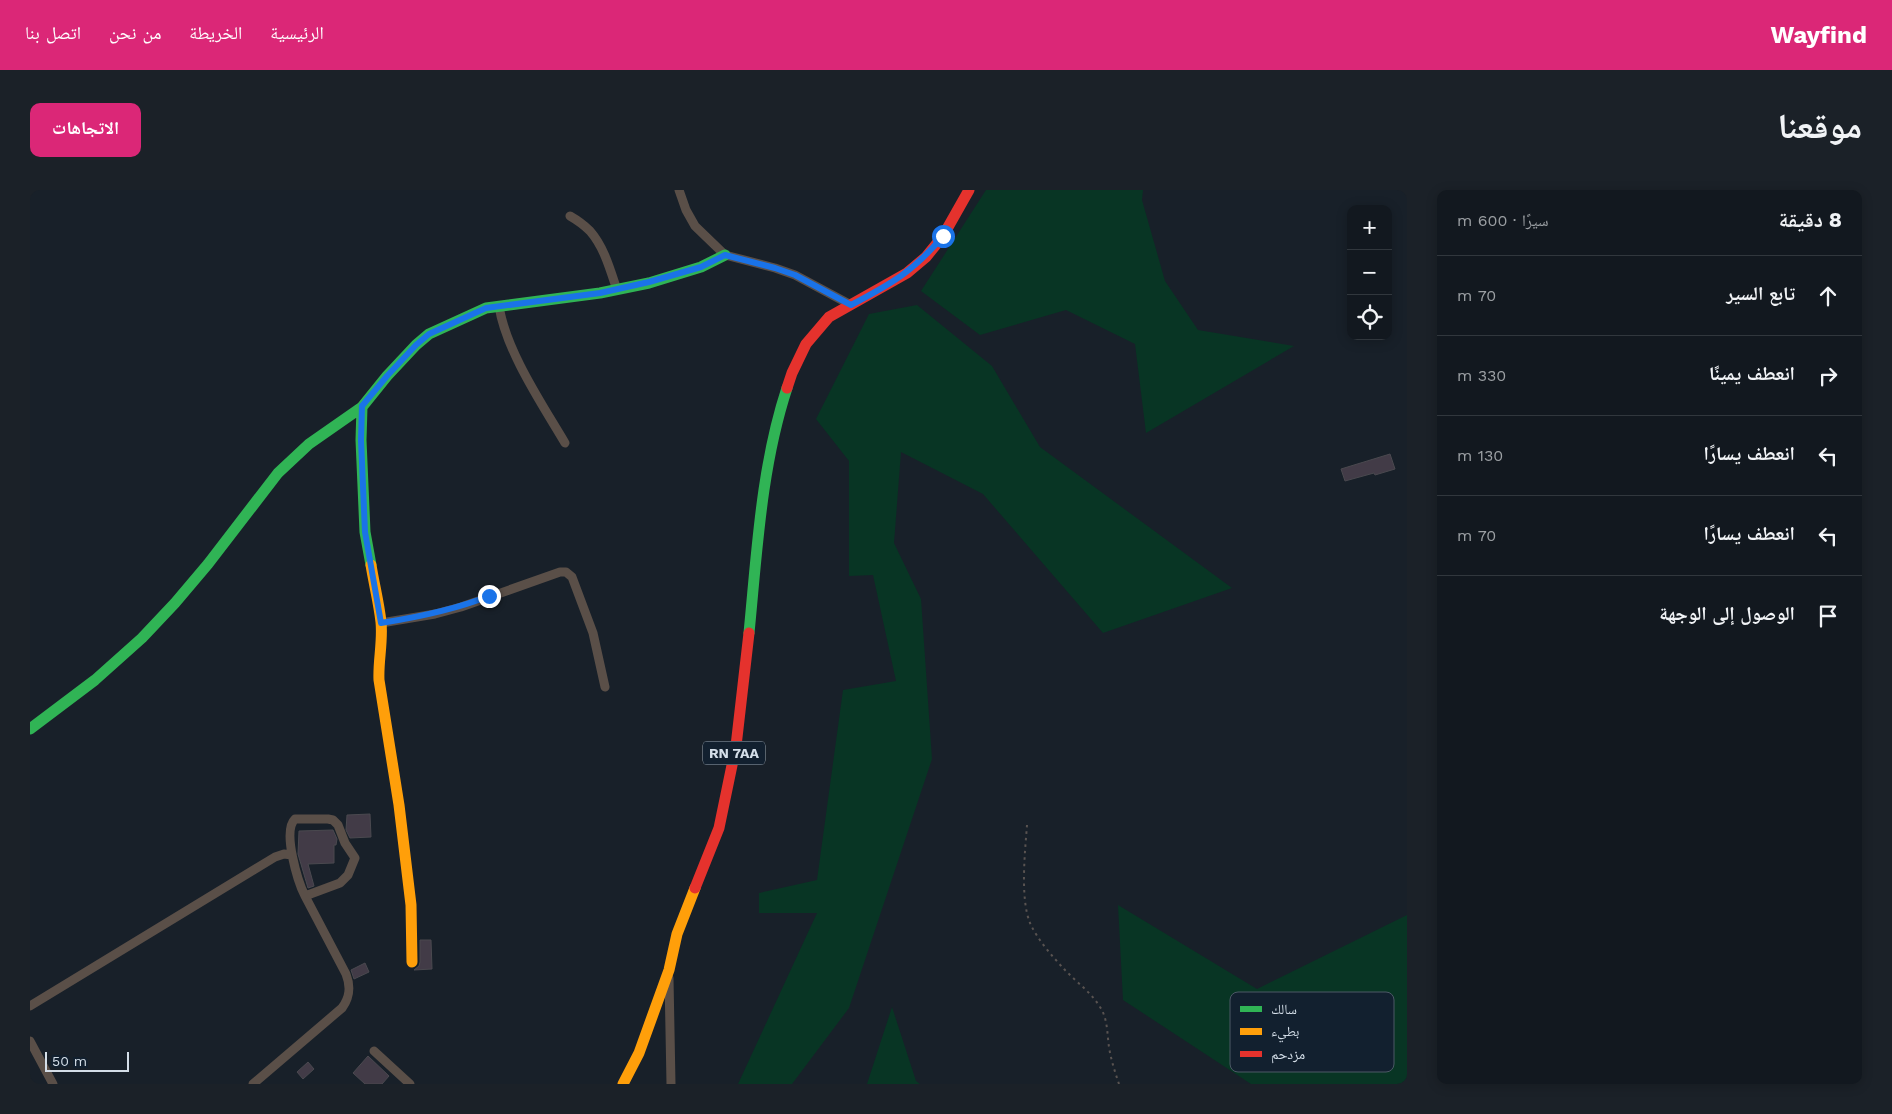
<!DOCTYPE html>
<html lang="ar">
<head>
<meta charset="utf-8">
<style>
	body { margin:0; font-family:"Work Sans","Noto Naskh Arabic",sans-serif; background:#1b2128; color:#f1f3f6; direction:rtl }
	.controls { position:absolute; right:15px; top:15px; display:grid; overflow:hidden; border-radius:10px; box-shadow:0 2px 12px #0003 }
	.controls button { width:45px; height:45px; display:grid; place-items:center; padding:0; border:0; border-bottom:1px solid #31373d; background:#12181f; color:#f1f3f6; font:25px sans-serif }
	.scale { position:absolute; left:15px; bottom:12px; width:84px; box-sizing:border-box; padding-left:5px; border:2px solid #d4dee8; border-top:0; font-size:14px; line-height:18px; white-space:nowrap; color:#d4dee8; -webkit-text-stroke:4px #12202f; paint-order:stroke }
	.stop { position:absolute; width:15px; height:15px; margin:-11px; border:4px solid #1a73e8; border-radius:50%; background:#fff }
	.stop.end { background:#1a73e8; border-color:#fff; box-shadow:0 1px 5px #0008 }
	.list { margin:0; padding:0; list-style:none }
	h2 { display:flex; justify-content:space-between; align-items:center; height:65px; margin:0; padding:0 20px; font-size:21px }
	h2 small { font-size:16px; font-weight:400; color:#9ca0a4 }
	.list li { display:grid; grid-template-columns:32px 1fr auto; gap:15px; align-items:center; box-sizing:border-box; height:80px; padding:0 20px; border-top:1px solid #31373d }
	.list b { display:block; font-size:19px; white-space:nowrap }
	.list em { font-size:16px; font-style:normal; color:#9ca0a4 }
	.icon { flex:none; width:28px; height:28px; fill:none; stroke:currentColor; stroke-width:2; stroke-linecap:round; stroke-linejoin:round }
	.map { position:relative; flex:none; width:1377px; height:894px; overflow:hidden; direction:ltr; border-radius:10px }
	header { display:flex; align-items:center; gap:30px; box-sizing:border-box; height:70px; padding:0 25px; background:#db2777; color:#fff }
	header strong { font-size:24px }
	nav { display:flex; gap:28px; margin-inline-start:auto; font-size:18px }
	.intro { display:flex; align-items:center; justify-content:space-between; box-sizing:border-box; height:120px; padding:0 30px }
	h1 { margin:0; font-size:35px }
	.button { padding:12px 22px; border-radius:10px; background:#db2777; color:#fff; font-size:18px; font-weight:700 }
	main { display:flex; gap:30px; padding:0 30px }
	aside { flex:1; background:#12181f; border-radius:10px; box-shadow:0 2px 12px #0003 }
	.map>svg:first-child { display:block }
	.green { fill:#083524 }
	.building { fill:#423b47; stroke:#4a494f }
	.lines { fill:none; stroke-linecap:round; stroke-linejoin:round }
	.path { stroke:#595351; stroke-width:2; stroke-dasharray:2.5 4; stroke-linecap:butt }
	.street { stroke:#5a4f48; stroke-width:9 }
	.fast { stroke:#30b455; stroke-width:11 }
	.slow { stroke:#ff9f0a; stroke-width:11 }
	.jam { stroke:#e5322d; stroke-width:11 }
	.route { stroke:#1a73e8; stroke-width:6 }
	.labels { text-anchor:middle; stroke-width:4; stroke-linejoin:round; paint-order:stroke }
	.shield { fill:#12202f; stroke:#9aa5b0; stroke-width:1 }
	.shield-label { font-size:14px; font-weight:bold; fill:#d4dee8 }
	.key { fill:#12202f; stroke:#4c5966; stroke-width:1 }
	.key-label { font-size:14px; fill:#d4dee8 }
</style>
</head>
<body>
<header>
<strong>Wayfind</strong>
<nav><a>الرئيسية</a><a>الخريطة</a><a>من نحن</a><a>اتصل بنا</a></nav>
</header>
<div class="intro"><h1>موقعنا</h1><a class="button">الاتجاهات</a></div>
<main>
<aside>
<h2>8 دقيقة<small>سيرًا · 600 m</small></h2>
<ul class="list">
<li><svg class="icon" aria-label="ahead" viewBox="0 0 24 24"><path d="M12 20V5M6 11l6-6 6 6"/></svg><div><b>تابع السير</b></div><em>70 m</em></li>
<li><svg class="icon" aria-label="right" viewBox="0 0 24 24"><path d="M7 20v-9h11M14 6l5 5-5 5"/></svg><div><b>انعطف يمينًا</b></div><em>330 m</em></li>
<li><svg class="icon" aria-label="left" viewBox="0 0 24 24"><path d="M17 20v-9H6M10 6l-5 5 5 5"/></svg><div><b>انعطف يسارًا</b></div><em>130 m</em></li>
<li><svg class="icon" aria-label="left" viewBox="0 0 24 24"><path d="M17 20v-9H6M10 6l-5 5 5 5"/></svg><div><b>انعطف يسارًا</b></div><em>70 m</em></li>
<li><svg class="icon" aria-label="arrive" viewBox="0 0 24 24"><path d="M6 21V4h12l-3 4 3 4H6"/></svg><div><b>الوصول إلى الوجهة</b></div></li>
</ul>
</aside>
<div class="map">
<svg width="1377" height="894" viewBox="0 0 1377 894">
	<rect width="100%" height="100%" fill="#182029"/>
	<!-- green -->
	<path class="green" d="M956 0H1113L1112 10 1135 91 1168 140 1264 156 1116 243 1105 154 1036 120 950 145 891 101Z
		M887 115 962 176 1010 257 1202 398 1073 443 953 304 871 262 864 353 891 409 902 569 819 818 762 894H708L787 723H729V703L787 690 813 500 866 491 843 385 819 386V271L786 229 839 124Z
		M1088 715 1227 799 1377 725V894H1221L1093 810Z
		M862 817 886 891 890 894H837Z"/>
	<!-- building -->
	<path class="building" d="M1360 264 1365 279 1345 285 1344 283 1315 291 1311 279Z
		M340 624 341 647 320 648 316 640 317 625Z
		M303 640 307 649 306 655H304V673L278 674 284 696 278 698 268 664 269 641Z
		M390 750H401L402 779 384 780 389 776 390 772Z
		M335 773 339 782 324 789 321 780Z
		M338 866 359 886 352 894H335L323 883Z
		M278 872 284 879 273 889 267 882Z"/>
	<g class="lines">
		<!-- path -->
		<path class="path" d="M997 635C995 662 990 708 1000 733 1007 749 1022 766 1034 779 1046 792 1061 802 1070 817 1078 829 1077 844 1079 857 1081 870 1085 882 1089 894"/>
		<!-- street -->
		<path class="street" d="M649 0 656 20 665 36 695 65 745 78 765 85 821 115
			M540 26C547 30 554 35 560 41 574 57 580 79 587 100
			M469 116C476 161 512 214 535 253
			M351 433 405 424 431 417 530 382H536L542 387 563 443 575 497
			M639 788 641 894
			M0 816 245 667 254 664 262 665
			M0 851 23 894
			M344 861 380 894
			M223 894 312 818C320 807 321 797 316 784L275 706C268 692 252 641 265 629H298L303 630 308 635 315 653 325 668 318 685 310 693 275 706"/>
		<!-- fast -->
		<path class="fast" d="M341 375 335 342 331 250 332 217 357 186 386 155 399 144 456 118 570 103 619 93 671 77 695 65
			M719 443C727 362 731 277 757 198
			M0 539 65 490 112 448 145 413 178 374 248 283 279 254 332 217"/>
		<!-- slow -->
		<path class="slow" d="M341 375C344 394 349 413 351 432 353 452 348 471 349 490L369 615 381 715 382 772
			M593 894 609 863 639 780 647 744 665 698"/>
		<!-- jam -->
		<path class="jam" d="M757 198 762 183 776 154 799 127 877 83 896 67 913 46 939 0
			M665 698 689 638 706 556 719 443"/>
	</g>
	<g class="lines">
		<!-- route -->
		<path class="route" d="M459 406C424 420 389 427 351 433L335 342 331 250 332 216 357 186 386 155 399 144 456 118 570 103 619 92 671 77 695 65 745 78 765 85 821 115C861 94 884 81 913 46"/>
	</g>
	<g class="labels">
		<!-- shield labels -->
		<rect class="shield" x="673" y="551.5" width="62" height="23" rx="4"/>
		<g class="shield-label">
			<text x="704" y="568">RN 7AA</text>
		</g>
	</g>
	<!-- legend -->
	<rect x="1200" y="802" width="164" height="80" rx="8" class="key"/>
	<rect x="1210" y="816" width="22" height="6" fill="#30b455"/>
	<rect x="1210" y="838" width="22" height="7" fill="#ff9f0a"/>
	<rect x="1210" y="861" width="22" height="6" fill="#e5322d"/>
	<g class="key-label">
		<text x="1241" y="824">سالك</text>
		<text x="1241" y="846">بطيء</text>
		<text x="1241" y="869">مزدحم</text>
	</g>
</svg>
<div class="controls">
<button>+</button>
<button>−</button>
<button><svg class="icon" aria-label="locate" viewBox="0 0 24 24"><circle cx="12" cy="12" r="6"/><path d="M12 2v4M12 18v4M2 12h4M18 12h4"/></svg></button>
</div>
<div class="scale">50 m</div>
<div class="stop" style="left:913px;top:46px"></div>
<div class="stop end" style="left:459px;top:406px"></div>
</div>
</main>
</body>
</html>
